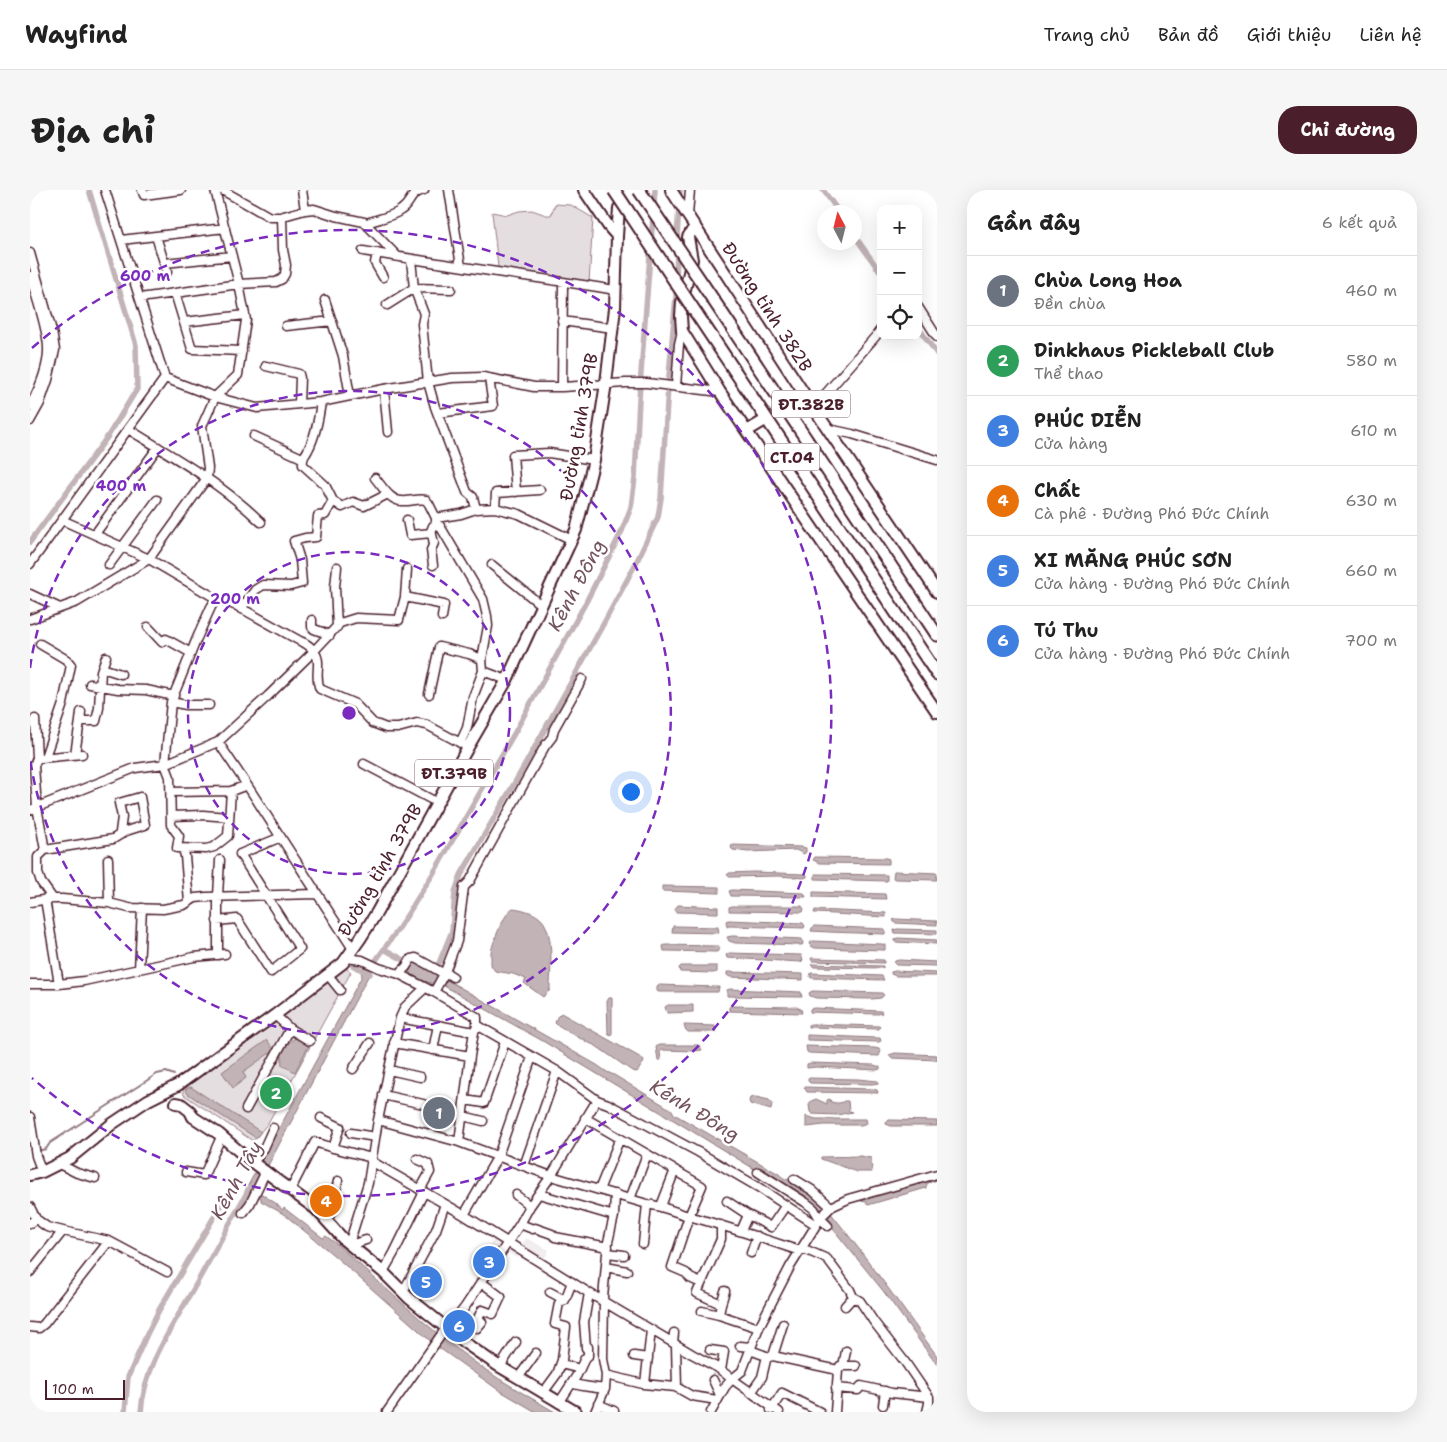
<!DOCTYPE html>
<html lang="vi">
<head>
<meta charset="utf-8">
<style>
	body { margin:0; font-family:"Shantell Sans",sans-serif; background:#f6f6f6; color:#222 }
	.controls { position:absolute; right:15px; top:15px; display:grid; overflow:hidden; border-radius:10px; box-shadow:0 5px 20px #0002 }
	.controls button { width:45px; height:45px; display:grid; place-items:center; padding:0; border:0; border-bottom:1px solid #e0e0e0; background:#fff; color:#222; font:25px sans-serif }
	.compass { position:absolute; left:787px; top:15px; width:45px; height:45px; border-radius:50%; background:#fff; box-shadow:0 5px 20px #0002; rotate:353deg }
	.scale { position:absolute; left:15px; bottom:12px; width:80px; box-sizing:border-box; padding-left:5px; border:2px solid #4a1f2b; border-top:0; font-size:14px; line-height:18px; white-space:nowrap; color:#4a1f2b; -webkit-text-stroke:4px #fff; paint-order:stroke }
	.you { position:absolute; left:600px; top:601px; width:18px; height:18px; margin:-12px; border:4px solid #fff; border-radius:50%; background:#1a73e8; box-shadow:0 0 0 8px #1a73e833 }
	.badge { display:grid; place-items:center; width:32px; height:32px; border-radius:50%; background:#4a1f2b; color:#fff; font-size:16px; font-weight:700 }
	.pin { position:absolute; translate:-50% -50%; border:2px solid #fff; box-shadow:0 1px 5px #0006 }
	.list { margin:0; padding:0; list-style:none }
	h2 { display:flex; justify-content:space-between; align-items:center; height:65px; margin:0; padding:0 20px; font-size:21px }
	h2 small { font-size:16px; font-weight:400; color:#767676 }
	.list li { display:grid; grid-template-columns:32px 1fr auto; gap:15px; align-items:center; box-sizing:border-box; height:70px; padding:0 20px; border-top:1px solid #e0e0e0 }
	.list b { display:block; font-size:19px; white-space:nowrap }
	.list p { margin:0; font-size:16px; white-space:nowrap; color:#767676 }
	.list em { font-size:16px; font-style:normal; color:#767676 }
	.icon { flex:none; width:28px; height:28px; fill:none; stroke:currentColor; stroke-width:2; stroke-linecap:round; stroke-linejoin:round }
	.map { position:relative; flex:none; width:907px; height:1222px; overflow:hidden; border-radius:20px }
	header { display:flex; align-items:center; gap:30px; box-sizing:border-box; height:70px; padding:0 25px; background:#fff; border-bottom:1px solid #e0e0e0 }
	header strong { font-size:24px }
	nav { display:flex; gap:28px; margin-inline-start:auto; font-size:18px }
	.intro { display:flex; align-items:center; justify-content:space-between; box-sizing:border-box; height:120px; padding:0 30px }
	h1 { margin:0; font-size:35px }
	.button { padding:12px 22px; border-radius:20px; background:#4a1f2b; color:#fff; font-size:18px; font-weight:700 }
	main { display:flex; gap:30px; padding:0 30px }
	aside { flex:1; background:#fff; border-radius:20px; box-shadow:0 5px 20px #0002 }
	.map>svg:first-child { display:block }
	.built { fill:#f2eeef }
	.green { fill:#e5dee0; stroke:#987e86 }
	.water { fill:#c1b3b6; stroke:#91787e }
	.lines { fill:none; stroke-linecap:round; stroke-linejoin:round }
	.stream { stroke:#91787e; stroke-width:2 }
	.canal { stroke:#c1b3b6; stroke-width:5.5 }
	.major-tunnel { stroke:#dbd2d5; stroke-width:10; stroke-dasharray:10 5; stroke-linecap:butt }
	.minor-casing { stroke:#4a1f2b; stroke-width:11 }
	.major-casing { stroke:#4a1f2b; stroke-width:14 }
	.highway-casing { stroke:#4a1f2b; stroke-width:15 }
	.minor { stroke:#fff; stroke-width:8 }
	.major { stroke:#fff; stroke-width:10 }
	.highway { stroke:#fff; stroke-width:11 }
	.highway-bridge-casing { stroke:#4a1f2b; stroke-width:15; stroke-linecap:butt }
	.highway-bridge { stroke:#fff; stroke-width:11 }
	.ring { fill:none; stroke:#7b2cbf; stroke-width:2.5; stroke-dasharray:9 6 }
	.labels { text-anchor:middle; stroke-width:5; stroke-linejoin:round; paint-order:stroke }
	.shield { fill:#fff; stroke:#80626b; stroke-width:1 }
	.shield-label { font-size:16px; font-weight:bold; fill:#4a1f2b }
	.street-label { font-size:18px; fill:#4a1f2b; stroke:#fff }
	.water-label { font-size:19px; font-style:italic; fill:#74535c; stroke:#fff }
	.centre { fill:#7b2cbf; stroke:#fff; stroke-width:2.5 }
	.ring-label { font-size:15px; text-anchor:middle; font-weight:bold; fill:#7b2cbf; stroke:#fff; stroke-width:5; stroke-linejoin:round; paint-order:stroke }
</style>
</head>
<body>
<header>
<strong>Wayfind</strong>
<nav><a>Trang chủ</a><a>Bản đồ</a><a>Giới thiệu</a><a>Liên hệ</a></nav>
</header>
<div class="intro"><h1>Địa chỉ</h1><a class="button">Chỉ đường</a></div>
<main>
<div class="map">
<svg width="907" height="1222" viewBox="0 0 907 1222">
	<rect width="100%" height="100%" fill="#fff"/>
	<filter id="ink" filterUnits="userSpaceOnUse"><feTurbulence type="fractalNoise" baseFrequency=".02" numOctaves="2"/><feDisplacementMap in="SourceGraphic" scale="10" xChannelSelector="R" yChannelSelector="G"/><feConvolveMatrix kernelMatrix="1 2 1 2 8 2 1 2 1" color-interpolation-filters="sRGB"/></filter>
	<g filter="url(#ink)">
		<!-- built -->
		<path class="built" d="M465 1046 489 1060 496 1048 519 1060 512 1074 507 1071 504 1074 491 1066 493 1063 491 1062 486 1068 478 1063 472 1070 468 1067 461 1076 451 1069 455 1060 457 1061Z"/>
		<!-- green -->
		<path class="green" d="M525 14 541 15 563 28 559 93 471 80 468 77 462 22 477 25 489 21 502 20 516 25H521Z
			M316 778 321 782 238 933 223 951 154 905 153 900 166 888Z"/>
		<!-- water -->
		<path class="water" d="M702 655 771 657 776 658V662L774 664 766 660 718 662 703 660 701 658Z
			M785 667 856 668 859 669V674L790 673 783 670Z
			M864 681 907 683V690L865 689 863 688Z
			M724 682 773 684 777 685V687L774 688 749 686 699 687 697 685 699 683Z
			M785 684 857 685V691L785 689Z
			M632 696 689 697V703L632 701Z
			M702 700 774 703 776 707 701 706 699 701Z
			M783 702 855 704 856 709 783 707Z
			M648 715 688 717V723L645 722V719Z
			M702 716H772L774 719 773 722H770L699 721V717Z
			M483 718C493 719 506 723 512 730 525 745 520 782 520 800L513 807 494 793 496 789 483 784 465 781 461 775C461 771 461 766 461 762 463 752 474 723 483 718Z
			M785 720 856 723V727L786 723H784Z
			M866 729 907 731V735L865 733 863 730Z
			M698 730 773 733 775 736 774 738 699 736 697 737 696 731Z
			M646 736 686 737H688L689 743 642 742 643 736Z
			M785 736 855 739V744L799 742 781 741 782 738Z
			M867 739 907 740V744L865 743 864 740Z
			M702 746 772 749 773 754 772 755 705 753 699 751 697 747Z
			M868 748 907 750V754L865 752 864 749Z
			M783 751 852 754 855 755V760L785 758 781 756 780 753Z
			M635 755 685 756H689V759L687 762 638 761H634L633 756Z
			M699 763 771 765 773 770 771 772 697 768 696 765Z
			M781 768 854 770V773L782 771Z
			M381 770 411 785 417 790 567 875 577 882 584 885 642 920 644 924 749 984C753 989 759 990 765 993 777 1000 791 1011 800 1022 837 1068 872 1117 907 1166V1175L854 1102 799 1034 800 1031 783 1012 780 1010 779 1012 511 850 407 792 405 794 390 790 379 782 378 778Z
			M869 770 907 772V776L866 775 864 773 865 771Z
			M782 774 853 776V778L784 777 781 775Z
			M651 776H687V782L683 783 650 782 649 778Z
			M333 777 336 778 339 777 342 779 233 985 221 1004 215 1001 332 786 331 780Z
			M865 781 907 783V786H866L861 784V782Z
			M697 782 773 784V790L700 787 697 785Z
			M781 783 852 786 854 790 782 788 780 787Z
			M629 795 685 797H689L688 802H629L627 801V796Z
			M700 799 771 802 772 807 697 806V800Z
			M782 801 852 803 854 805 851 808 842 809 786 808 780 806 779 803Z
			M579 808H582V843L581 845 578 843 577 811Z
			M638 815H663V822L637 823 635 817Z
			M701 816 766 817 771 819 772 823 699 821V817Z
			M784 818 851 821 852 823 848 824 780 822V819Z
			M531 823 613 869 614 872 607 882 602 881 566 856 555 851V849H551L526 834 525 833 527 827Z
			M781 834 849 836 850 837 849 839 778 837V835Z
			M654 835 685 836 686 842H658L655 839Z
			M777 845 845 848H850L851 851 849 852 777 850Z
			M268 847 280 853 265 882 252 875C250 862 256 852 268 847Z
			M237 850 244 860 213 882 216 888 203 898 192 882Z
			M629 855H669L672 860 664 861 632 860 630 862 631 870H628L626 857Z
			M776 856 844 858 849 859 851 861 849 866 779 863 777 862Z
			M865 863 907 865V870L861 868 859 865Z
			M781 873 844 875 850 877V879L847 880 786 877 777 878V874Z
			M778 888 828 889 848 891 849 893 842 894 780 893 778 891Z
			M161 897 231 942 226 948 158 904 155 900 158 898Z
			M774 897 841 899 847 900 848 903 777 902Z
			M726 907 739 910 742 913 741 920 720 914 719 911 720 908Z
			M786 909 797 914V910L800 909 801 912C806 913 810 914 814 911H818L819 921 822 922 807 925 782 924 780 922 779 915 781 911Z
			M776 926 786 929H836L837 933 831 935H794L777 937 776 936Z
			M859 930 907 931V936H861L856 934V933Z
			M830 966 841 968 842 982H827L791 969V967Z
			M907 986V990L898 993 896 996V998L838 1015 836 1012 831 1011Z
			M230 1003 247 1014V1015L253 1020 254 1018 293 1048 296 1046 308 1055C354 1096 400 1141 450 1176 474 1193 500 1207 525 1222H506L467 1199 405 1155 307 1068 255 1025 231 1011V1008L228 1006Z"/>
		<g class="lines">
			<!-- stream -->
			<path class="stream" d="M7 961 16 959 20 953 127 884 136 882 144 885"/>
			<!-- canal -->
			<path class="canal" d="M793 0 809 22
				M824 45 851 83
				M888 137 907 164
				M0 352 78 246 107 199 106 155 59 0
				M354 759 381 774
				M324 772 322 775 340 784
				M344 773 369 738 406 679 485 542 556 412 592 341 601 317 605 288 609 209 625 0
				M407 778 422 741 425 702 431 685 495 575 575 431 605 375 628 327 631 308 638 197 646 106 647 47 650 0
				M95 1222 98 1187 117 1144 129 1120 197 1005
				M111 1222C114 1177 142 1137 164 1098 182 1065 201 1031 220 997"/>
			<!-- major-tunnel -->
			<path class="major-tunnel" d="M732 232 760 212"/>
			<!-- minor casing -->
			<g class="minor-casing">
				<path id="minor" d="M112 0 114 5 151 0
					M192 0 240 27H250L275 20 284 19 306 26 334 32 367 66
					M272 0 275 20
					M419 0 431 76
					M658 25 660 0
					M337 33C347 29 362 27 371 20 382 13 378 4 394 0
					M126 46 137 82
					M91 50 195 38
					M333 61C417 75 502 87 586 100
					M0 63 22 141 25 160 18 190 10 213 0 231
					M347 63 345 73 353 87
					M381 70 384 98 394 124 392 134 398 192 405 217 437 302 443 307 446 319
					M135 73 202 66
					M0 86C6 107 17 136 18 157 19 177 9 199 0 216
					M145 103 162 159 212 161
					M110 108 209 94 246 92 252 89 255 84 256 75 253 60 252 27
					M295 110 313 166 320 206
					M357 115 384 98 421 99
					M888 117 907 147
					M532 131 583 138
					M154 132 215 125
					M256 136 302 131
					M236 176 269 184 270 188 269 214
					M135 188 185 207 227 218 291 212 354 199 422 188 453 187 504 197H532L596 193H617L690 202
					M532 197 533 92
					M646 197 649 154 652 141
					M354 199 358 242
					M291 212C289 227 285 247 278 260 275 266 272 267 273 275L295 295 303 311 312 317 323 312 334 316 358 304
					M784 217 845 147 851 139
					M408 223 463 216 459 188
					M98 239C144 267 192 294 231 332
					M799 239 822 244 907 270
					M224 246 272 268
					M345 288C352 296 360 311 372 311 380 312 388 308 396 310L399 314 406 328 431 324 446 319 465 318 489 324 542 350
					M486 302 483 265 519 263 564 270
					M465 318 466 303 510 300
					M406 328V335L410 336 453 409 457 426 458 436 452 469
					M32 330 119 369 182 406 209 417 270 451C279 454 289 463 288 475 288 484 286 490 290 499L325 514 343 533 356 538H368L387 533 397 535 438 557
					M377 330 380 345 402 343
					M65 344 128 257
					M0 374 135 188 75 0
					M79 375 127 310
					M403 375 401 360 404 353 401 341 403 336 406 335
					M462 375 511 415
					M0 404 30 418
					M375 407 377 379
					M187 408 181 417 167 448 141 512 135 574 140 587 141 635 149 646 147 658 176 659 184 657 198 646 201 601
					M211 419 225 400 233 395 261 396 272 393 270 370 264 351 275 348 286 347 288 326 295 325 303 311
					M0 429 47 412 119 369 177 288 178 278 172 236 185 207 208 185 216 130 209 94 185 0
					M282 430V437L284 439 300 445
					M118 437 132 452 136 449 161 463
					M307 437 305 397 307 377
					M10 454 37 470 41 475 33 514 15 567
					M72 478 91 484
					M60 494 88 499 116 500 144 506
					M399 504 409 457 439 464 452 469 453 481 477 490
					M141 512 156 515H179
					M51 522 50 531H66L69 518 71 481 76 467
					M5 529 7 568 4 576 7 617 15 660 8 667V683L11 692 23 709
					M188 552 217 595 323 759
					M430 553 437 538 443 507 453 481
					M45 564 50 531
					M11 568 52 564
					M334 574 408 613
					M141 602 201 601 217 595
					M0 620 105 578 135 574 188 552 238 506 283 462 310 433 326 428 369 430 375 407 414 415 412 427
					M141 626 173 625 199 627
					M153 659 155 666 159 712
					M15 660 83 649 96 641 115 635 110 607 89 613 92 627 90 642
					M78 669 79 713
					M15 709 29 794
					M0 712 19 709H32L79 713 99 718 133 719 154 715 165 708 176 707 287 704
					M187 731 207 729 241 782 270 759 210 664 251 647
					M188 765V706L190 670
					M316 768 332 770 349 778 369 784 404 802 447 827V835
					M109 779 112 718
					M369 784 376 777 381 769 386 768 411 782H415L423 787
					M298 785 310 800
					M0 794H29L54 791 164 767 195 764
					M404 802 414 784 427 751 434 697 440 691 515 556 522 547 524 539 552 489
					M370 828 444 842 447 835 527 881 567 910 578 914 668 962 728 997 786 1035
					M260 839 280 851
					M364 853 440 866
					M403 860 408 835
					M323 879 340 853
					M359 880 390 887
					M353 905 393 914
					M435 910 454 913 475 852
					M216 919 260 839 245 825
					M433 926 453 931
					M0 927 6 966 12 982
					M291 928 310 937 303 958
					M555 928 672 996 659 1026 642 1077 656 1083 660 1088 671 1093
					M348 930 370 828 375 817 395 798
					M321 943 345 947
					M429 952 440 866 444 842
					M226 969 234 958 243 938
					M387 969 398 974 400 982 390 1000
					M341 971 434 1025 559 1103 662 1164 688 1178 702 1189 749 1222
					M29 974 47 983 65 988
					M494 976 527 881
					M156 982 174 985 191 947
					M728 982 775 1012 784 1019 790 1029
					M764 989 782 1000 801 1017
					M261 999 285 952 303 958 342 968
					M569 1000 590 948
					M509 1004 584 1026
					M486 1005 500 1016
					M600 1009 617 964
					M697 1011 718 1025
					M631 1016 645 980
					M0 1017 6 1029
					M213 1023 220 1014 236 981
					M434 1025 468 966 502 867
					M790 1028 798 1036
					M296 1031 301 1023 308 991
					M0 1033 6 1029 17 1037 33 1041
					M490 1034 503 1039 505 1038 522 1044 525 1047 578 1057
					M691 1035V1049L667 1103 691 1114 689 1125 729 1138
					M711 1041 718 1025 741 1037 756 1015
					M319 1054 338 993 348 930 429 952 521 986 617 1014C633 1016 647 1023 662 1027 699 1037 734 1049 770 1061
					M613 1054 617 1014
					M320 1055 336 1050
					M772 1058 797 1069 820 1100 823 1107 830 1111 844 1132 875 1172 899 1207V1213L897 1222
					M577 1063 594 1065
					M721 1063 727 1046
					M576 1077 597 1081
					M0 1082 33 1041 79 1051 137 1082
					M353 1082 364 1063 394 1002
					M373 1102 406 1040 415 1014
					M520 1102 535 1110
					M691 1114 695 1101
					M815 1116 823 1107
					M672 1121 689 1125
					M0 1137 9 1138 14 1134 79 1051
					M418 1139 435 1117 490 1034 500 1016 521 986 567 910
					M429 1148 443 1134 447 1138 452 1132 448 1128 452 1120 463 1124 471 1107 451 1092
					M643 1153 644 1143
					M646 1155 647 1198
					M710 1156 721 1157
					M680 1160 694 1162 691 1180
					M720 1160 739 1167 743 1166 808 1180 805 1222
					M604 1166 618 1168
					M743 1166 753 1134
					M531 1174 550 1179
					M813 1176H826
					M470 1177 486 1152
					M808 1180 810 1176H813L816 1161
					M576 1185 613 1194 646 1197 662 1206 687 1210
					M488 1188 506 1163
					M683 1190 690 1205
					M542 1193C551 1197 564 1197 575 1199
					M615 1194 621 1140
					M806 1198 828 1200 831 1196 862 1203 899 1207
					M513 1203 527 1184 532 1170 536 1137 525 1134 529 1113 535 1110 542 1092
					M721 1203 732 1187 737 1166
					M529 1213 547 1185 555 1168 558 1166V1157L556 1158 554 1132 559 1103
					M568 1214 584 1221
					M853 1215 855 1201
					M741 1220 752 1203 790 1222
					M357 1222 416 1138
					M565 1222 575 1199 576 1185 573 1169 574 1112 573 1108 578 1052 584 1026 585 1004
					M681 1222 695 1197 702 1189 712 1181 729 1137 760 1077 791 1027 801 1017 818 1009 907 984"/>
			</g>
			<!-- major casing -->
			<g class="major-casing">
				<path id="major" d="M554 0 579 37 587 46
					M641 0 773 202 907 402
					M665 36 658 47 662 70 652 112 651 126 652 141 690 202 907 522
					M761 212 773 202
					M717 241 732 232
					M146 913 151 914 160 921 163 927 189 944 218 969 286 1019 314 1050 353 1082 379 1108 435 1153 467 1175 546 1222
					M0 985 12 982 40 968 82 934 118 910 148 895 245 825 313 773 330 749 347 722 438 557 477 490 546 340 564 270 576 193 585 118 587 46 589 18"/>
			</g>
			<!-- highway casing -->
			<g class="highway-casing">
				<path id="highway" d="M672 93 907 445
					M666 123 907 484"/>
			</g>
			<!-- minor -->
			<use href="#minor" class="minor"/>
			<!-- major -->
			<use href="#major" class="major"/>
			<!-- highway -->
			<use href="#highway" class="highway"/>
			<!-- highway-bridge casing -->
			<g class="highway-bridge-casing">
				<path id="highway-bridge" d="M584 0 666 123
					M609 0 672 93"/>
			</g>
			<!-- highway-bridge -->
			<use href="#highway-bridge" class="highway-bridge"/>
		</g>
	</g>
	<!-- distance rings -->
	<g class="ring">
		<circle cx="319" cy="523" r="161"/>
		<path d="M0 478A322 322 0 1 1 0 568"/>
		<path d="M2 158A483 483 0 1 1 2 888"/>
	</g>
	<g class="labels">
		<!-- shield labels -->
		<g class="shield">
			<rect x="742" y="200.5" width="78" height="27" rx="4"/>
			<rect x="734.5" y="253.5" width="55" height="27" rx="4"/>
			<rect x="385" y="569.5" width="78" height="27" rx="4"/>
		</g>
		<g class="shield-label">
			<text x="781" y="220">ĐT.382B</text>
			<text x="762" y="273">CT.04</text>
			<text x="424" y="589">ĐT.379B</text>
		</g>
		<!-- street labels -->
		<g class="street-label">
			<text transform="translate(737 117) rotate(57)" y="6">Đường tỉnh 382B</text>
			<text transform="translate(549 237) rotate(-80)" y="6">Đường tỉnh 379B</text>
			<text transform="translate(350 680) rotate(-60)" y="6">Đường tỉnh 379B</text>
		</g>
		<!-- water labels -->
		<g class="water-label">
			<text transform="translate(546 395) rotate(-62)" y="7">Kênh Đông</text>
			<text transform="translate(665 920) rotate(31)" y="7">Kênh Đông</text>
			<text transform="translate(206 990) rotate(-61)" y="7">Kênh Tây</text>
		</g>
	</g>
	<circle cx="319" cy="523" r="8" class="centre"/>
	<g class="ring-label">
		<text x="115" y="91">600 m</text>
		<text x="91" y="301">400 m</text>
		<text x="205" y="414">200 m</text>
	</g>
</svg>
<div class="controls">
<button>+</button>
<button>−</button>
<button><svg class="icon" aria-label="locate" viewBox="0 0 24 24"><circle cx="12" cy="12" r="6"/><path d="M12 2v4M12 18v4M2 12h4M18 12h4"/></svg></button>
</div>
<svg class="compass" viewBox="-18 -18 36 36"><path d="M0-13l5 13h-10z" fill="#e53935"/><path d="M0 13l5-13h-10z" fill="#767676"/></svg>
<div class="scale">100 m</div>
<div class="you"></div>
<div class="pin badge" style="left:409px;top:923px;background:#6b7280">1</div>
<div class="pin badge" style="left:246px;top:903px;background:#2e9e5b">2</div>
<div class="pin badge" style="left:459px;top:1072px;background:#3f7fe0">3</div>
<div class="pin badge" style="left:296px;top:1011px;background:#e8710a">4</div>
<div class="pin badge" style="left:396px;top:1092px;background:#3f7fe0">5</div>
<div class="pin badge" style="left:429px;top:1136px;background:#3f7fe0">6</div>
</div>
<aside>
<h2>Gần đây<small>6 kết quả</small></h2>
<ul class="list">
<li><span class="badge" style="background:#6b7280">1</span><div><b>Chùa Long Hoa</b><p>Đền chùa</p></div><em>460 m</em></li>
<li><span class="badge" style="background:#2e9e5b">2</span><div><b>Dinkhaus Pickleball Club</b><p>Thể thao</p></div><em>580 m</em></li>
<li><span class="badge" style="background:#3f7fe0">3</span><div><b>PHÚC DIỄN</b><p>Cửa hàng</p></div><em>610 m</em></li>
<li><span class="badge" style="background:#e8710a">4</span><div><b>Chất</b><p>Cà phê · Đường Phó Đức Chính</p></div><em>630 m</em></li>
<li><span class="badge" style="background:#3f7fe0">5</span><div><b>XI MĂNG PHÚC SƠN</b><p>Cửa hàng · Đường Phó Đức Chính</p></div><em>660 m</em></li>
<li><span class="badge" style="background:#3f7fe0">6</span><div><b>Tú Thu</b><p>Cửa hàng · Đường Phó Đức Chính</p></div><em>700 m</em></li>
</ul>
</aside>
</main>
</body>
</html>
